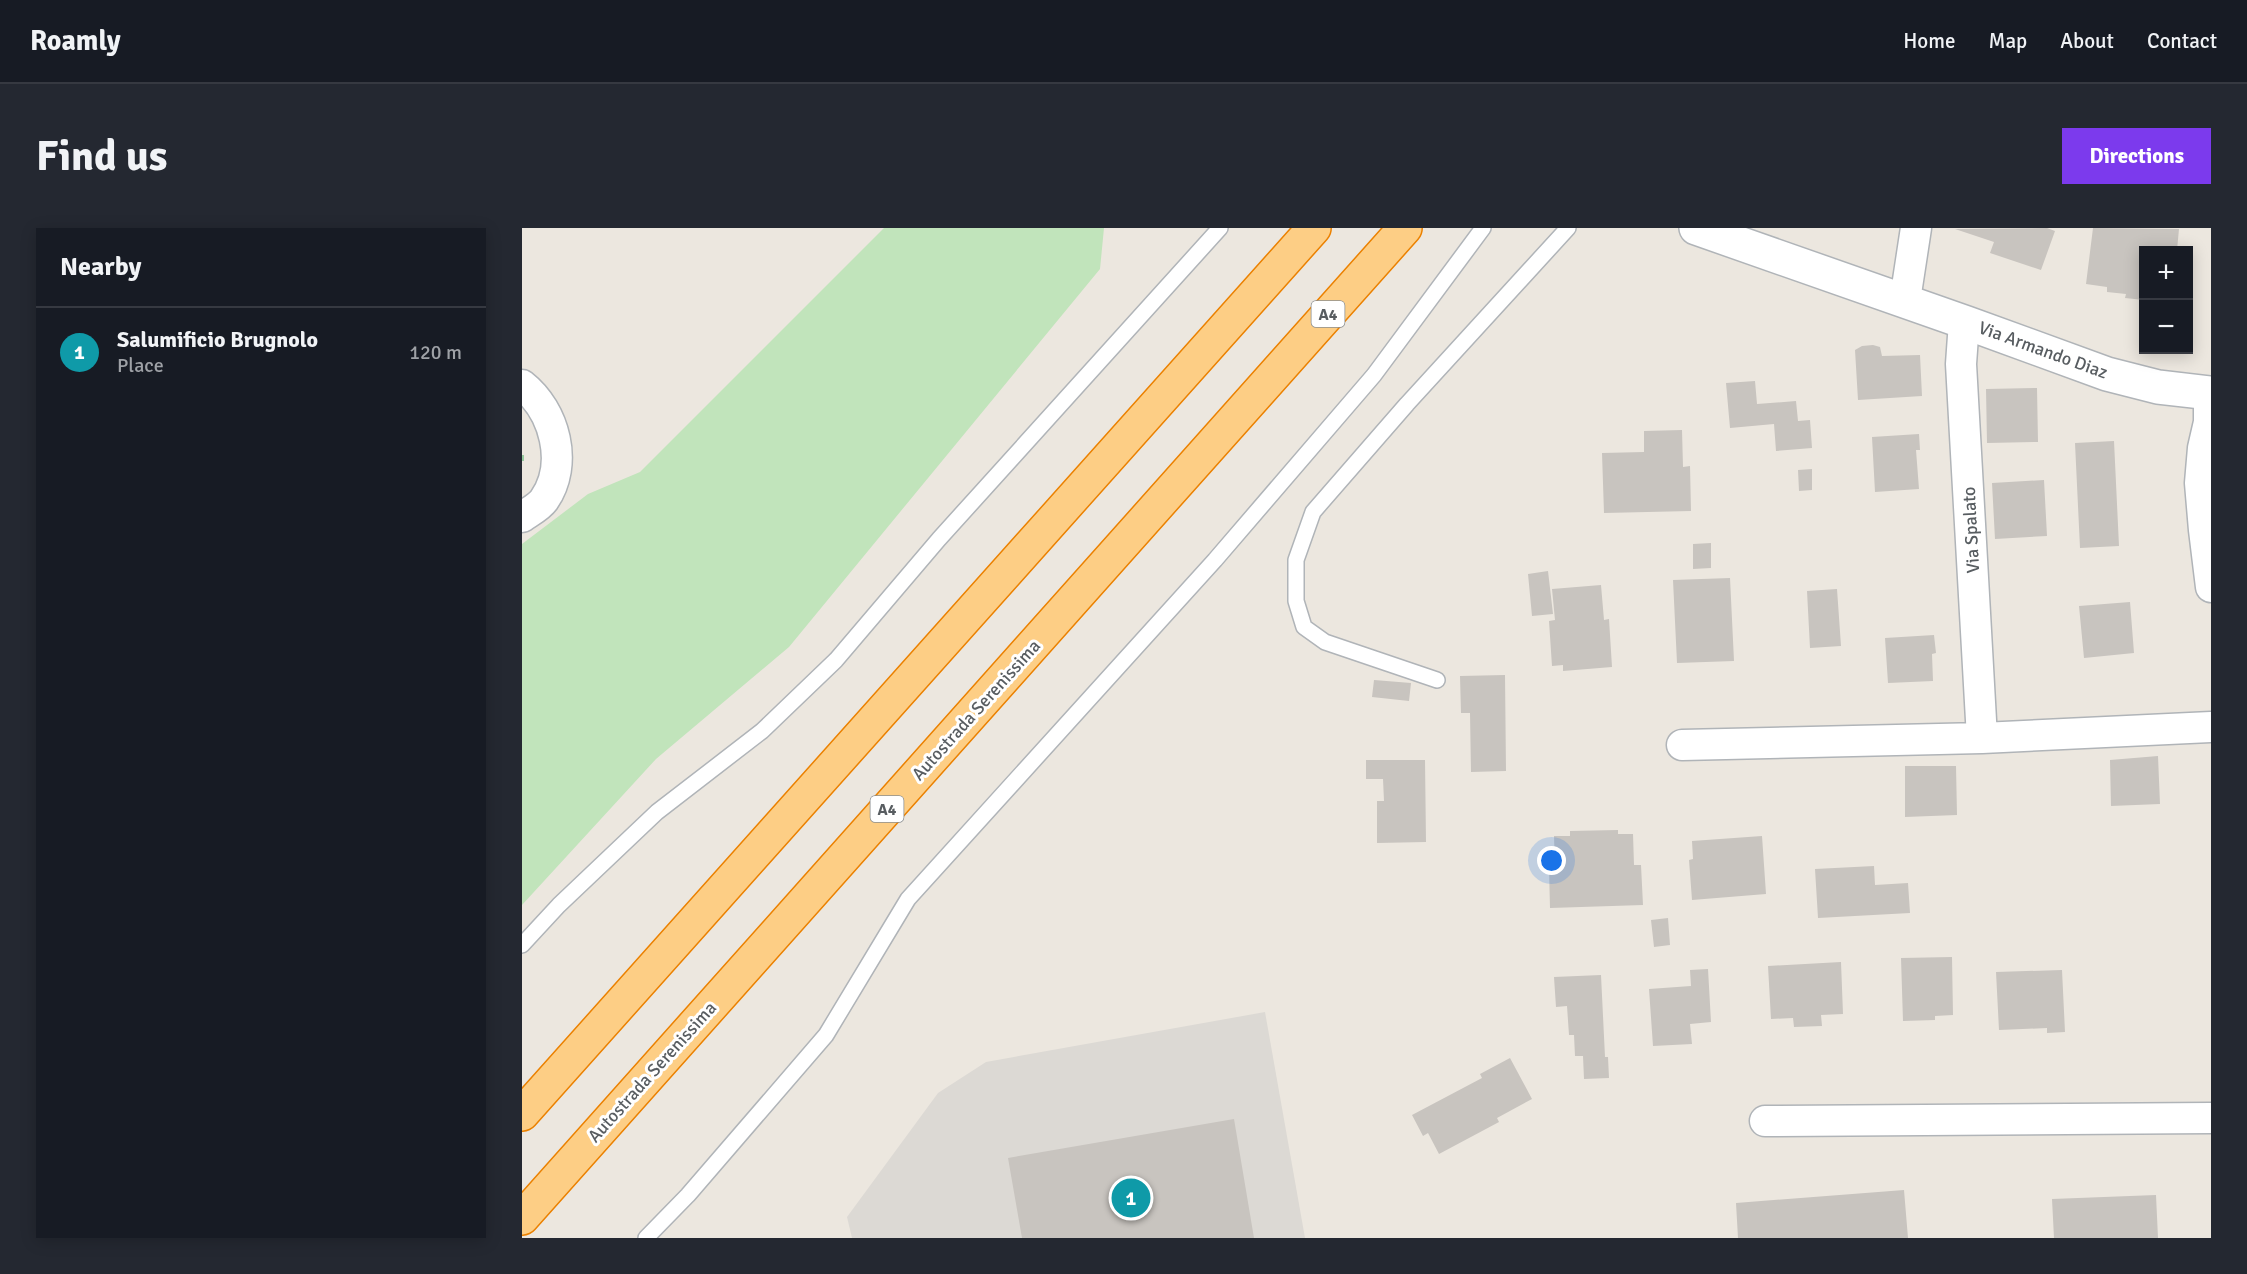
<!DOCTYPE html>
<html lang="en">
<head>
<meta charset="utf-8">
<style>
	body { margin:0; font-family:Signika,sans-serif; background:#242831; color:#f1f3f6 }
	.controls { position:absolute; right:18px; top:18px; display:grid; overflow:hidden; border-radius:0px; box-shadow:0 3px 15px #0003 }
	.controls button { width:54px; height:54px; display:grid; place-items:center; padding:0; border:0; border-bottom:2px solid #363941; background:#171b24; color:#f1f3f6; font:30px sans-serif }
	.you { position:absolute; left:1030px; top:633px; width:21px; height:21px; margin:-15px; border:4px solid #fff; border-radius:50%; background:#1a73e8; box-shadow:0 0 0 9px #1a73e833 }
	.badge { display:grid; place-items:center; width:39px; height:39px; border-radius:50%; background:#7c3aed; color:#fff; font-size:20px; font-weight:700 }
	.pin { position:absolute; translate:-50% -50%; border:3px solid #fff; box-shadow:0 2px 6px #0006 }
	.list { margin:0; padding:0; list-style:none }
	h2 { display:flex; justify-content:space-between; align-items:center; height:78px; margin:0; padding:0 24px; font-size:26px }
	h2 small { font-size:20px; font-weight:400; color:#9ea1a6 }
	.list li { display:grid; grid-template-columns:39px 1fr auto; gap:18px; align-items:center; box-sizing:border-box; height:90px; padding:0 24px; border-top:2px solid #363941 }
	.list b { display:block; font-size:22px; white-space:nowrap }
	.list p { margin:0; font-size:20px; white-space:nowrap; color:#9ea1a6 }
	.list em { font-size:20px; font-style:normal; color:#9ea1a6 }
	.map { position:relative; flex:none; width:1689px; height:1010px; overflow:hidden; border-radius:0px }
	header { display:flex; align-items:center; gap:36px; box-sizing:border-box; height:84px; padding:0 30px; background:#171b24; border-bottom:2px solid #363941 }
	header strong { font-size:28px }
	nav { display:flex; gap:33px; margin-inline-start:auto; font-size:21px }
	.intro { display:flex; align-items:center; justify-content:space-between; box-sizing:border-box; height:144px; padding:0 36px }
	h1 { margin:0; font-size:42px }
	.button { padding:15px 27px; border-radius:0px; background:#7c3aed; color:#fff; font-size:21px; font-weight:700 }
	main { display:flex; gap:36px; padding:0 36px }
	aside { flex:1; background:#171b24; border-radius:0px; box-shadow:0 3px 15px #0003 }
	.map>svg:first-child { display:block }
	.industrial { fill:#dcd9d4 }
	.green { fill:#c1e4bb }
	.building { fill:#c8c4bf }
	.lines { fill:none; stroke-linecap:round; stroke-linejoin:round }
	.service-casing { stroke:#b0b4b8; stroke-width:18 }
	.minor-casing { stroke:#b0b4b8; stroke-width:33 }
	.tertiary-casing { stroke:#b0b4b8; stroke-width:36 }
	.motorway-casing { stroke:#eb8100; stroke-width:36 }
	.path { stroke:#97ca9e; stroke-width:4; stroke-dasharray:6 3; stroke-linecap:butt }
	.service { stroke:#fff; stroke-width:15 }
	.minor { stroke:#fff; stroke-width:30 }
	.tertiary { stroke:#fff; stroke-width:33 }
	.motorway { stroke:#fdce85; stroke-width:33 }
	.labels { text-anchor:middle; stroke-width:6; stroke-linejoin:round; paint-order:stroke }
	.shield { fill:#fff; stroke:#8a8e90; stroke-width:1.5 }
	.shield-label { font-size:16px; font-weight:bold; fill:#585d61 }
	.street-label { font-size:18px; fill:#585d61; stroke:#fff }
</style>
</head>
<body>
<header>
<strong>Roamly</strong>
<nav><a>Home</a><a>Map</a><a>About</a><a>Contact</a></nav>
</header>
<div class="intro"><h1>Find us</h1><a class="button">Directions</a></div>
<main>
<aside>
<h2>Nearby<small></small></h2>
<ul class="list">
<li><span class="badge" style="background:#0f9aa8">1</span><div><b>Salumificio Brugnolo</b><p>Place</p></div><em>120 m</em></li>
</ul>
</aside>
<div class="map">
<svg width="1689" height="1010" viewBox="0 0 1689 1010">
	<rect width="100%" height="100%" fill="#ece7df"/>
	<!-- industrial -->
	<path class="industrial" d="M743 784 783 1010H330L325 989 416 865 464 834Z"/>
	<!-- green -->
	<path class="green" d="M362 0H582L578 41 267 419 134 531 0 677V316L66 266 118 244Z"/>
	<!-- building -->
	<path class="building" d="M1525 0 1533 3 1519 42 1468 25 1472 14 1433 1Z
		M1571 0 1657 1 1655 22H1622V72L1603 70 1604 66 1585 64V59L1564 56Z
		M1351 117 1358 119 1360 128 1398 127 1400 168 1336 172 1333 122 1340 118Z
		M1233 153 1235 176 1274 173 1276 193 1288 192 1290 220 1254 223 1252 196 1208 200 1204 155Z
		M1515 160 1516 214 1465 215 1464 161Z
		M1160 202 1161 239 1168 238 1169 283 1082 285 1080 225 1122 224V203Z
		M1397 206 1398 222H1394L1397 261 1353 264 1350 209Z
		M1592 213 1597 318 1558 320 1553 215Z
		M1290 241V262L1277 263 1276 242Z
		M1522 252 1525 308 1473 311 1470 255Z
		M1189 315V340L1171 341V316Z
		M1026 343 1031 386 1010 388 1006 346Z
		M1208 350 1212 433 1155 435 1151 352Z
		M1079 357 1082 392 1087 391 1090 439 1041 443V437L1030 438 1027 393 1033 392 1030 361Z
		M1315 361 1319 418 1288 420 1285 363Z
		M1608 374 1612 425 1562 430 1557 378Z
		M1412 407 1414 425 1410 426 1411 453 1366 455 1363 410Z
		M983 447 984 543 949 544 948 485H939L938 448Z
		M852 452 889 455 887 473 850 469Z
		M1636 528 1638 576 1589 578 1588 532Z
		M844 532H903L904 614 855 615V573H862L861 551H844Z
		M1383 538H1434L1435 587 1383 589Z
		M1096 602V606H1111L1112 637H1119L1121 677 1028 680 1027 640H1033L1032 608H1048V603Z
		M1240 608 1244 666 1170 672 1167 632 1171 631 1170 613Z
		M1352 638 1353 657 1386 655 1388 685 1296 690 1293 641Z
		M1146 690 1148 717 1132 719 1129 692Z
		M1430 729 1431 787 1413 788V792L1381 793 1379 730Z
		M1319 734 1321 786 1299 787 1300 798 1272 799 1271 790 1249 791 1246 738Z
		M1186 741 1189 794 1168 796 1170 816 1131 818 1127 761 1169 758 1168 742Z
		M1540 742 1543 804 1525 805V800L1477 802 1474 744Z
		M1079 747 1083 829H1086L1087 850 1062 851 1061 828H1053L1052 807H1047L1045 778 1034 779 1032 749Z
		M988 830 1010 871 975 890 977 894 917 926 906 905 901 908 890 887 960 850 958 846Z
		M712 891 732 1010H500L486 930Z
		M1382 962 1386 1010H1216L1214 975Z
		M1634 967 1636 1010H1532L1530 971Z"/>
	<g class="lines">
		<!-- service casing -->
		<g class="service-casing">
			<path id="service" d="M915 452 803 414 782 399 774 373V332L791 284 885 176 1046 0
				M0 717 37 677 135 584 240 503 314 432 417 311 698 0
				M124 1010 166 967 304 807 386 671 693 332 852 147 961 0"/>
		</g>
		<!-- minor casing -->
		<g class="minor-casing">
			<path id="minor" d="M1378 72 1385 59 1394 0
				M1445 95 1441 108 1439 136 1460 510
				M0 157C33 183 47 236 22 272 17 279 7 284 0 289
				M1687 165V194L1681 220 1678 255 1682 302 1689 359
				M1160 517 1460 510 1689 499
				M1243 893 1689 890"/>
		</g>
		<!-- tertiary casing -->
		<g class="tertiary-casing">
			<path id="tertiary" d="M1174 0 1445 95 1585 146 1636 159 1689 165"/>
		</g>
		<!-- motorway casing -->
		<g class="motorway-casing">
			<path id="motorway" d="M0 886 792 0
				M0 990 883 0"/>
		</g>
		<!-- path -->
		<path class="path" d="M0 227V235"/>
		<!-- service -->
		<use href="#service" class="service"/>
		<!-- minor -->
		<use href="#minor" class="minor"/>
		<!-- tertiary -->
		<use href="#tertiary" class="tertiary"/>
		<!-- motorway -->
		<use href="#motorway" class="motorway"/>
	</g>
	<g class="labels">
		<!-- shield labels -->
		<g class="shield">
			<rect x="789.5" y="73" width="33" height="26" rx="4.5"/>
			<rect x="348.5" y="568" width="33" height="26" rx="4.5"/>
		</g>
		<g class="shield-label">
			<text x="806" y="92">A4</text>
			<text x="365" y="587">A4</text>
		</g>
		<!-- street labels -->
		<g class="street-label">
			<text transform="translate(1521 122) rotate(20)" y="6">Via Armando Diaz</text>
			<text transform="translate(1449 302) rotate(-93)" y="6">Via Spalato</text>
			<text transform="translate(454 482) rotate(-48)" y="6">Autostrada Serenissima</text>
			<text transform="translate(130 844) rotate(-48)" y="6">Autostrada Serenissima</text>
		</g>
	</g>
</svg>
<div class="controls">
<button>+</button>
<button>−</button>
</div>
<div class="you"></div>
<div class="pin badge" style="left:609px;top:970px;background:#0f9aa8">1</div>
</div>
</main>
</body>
</html>
